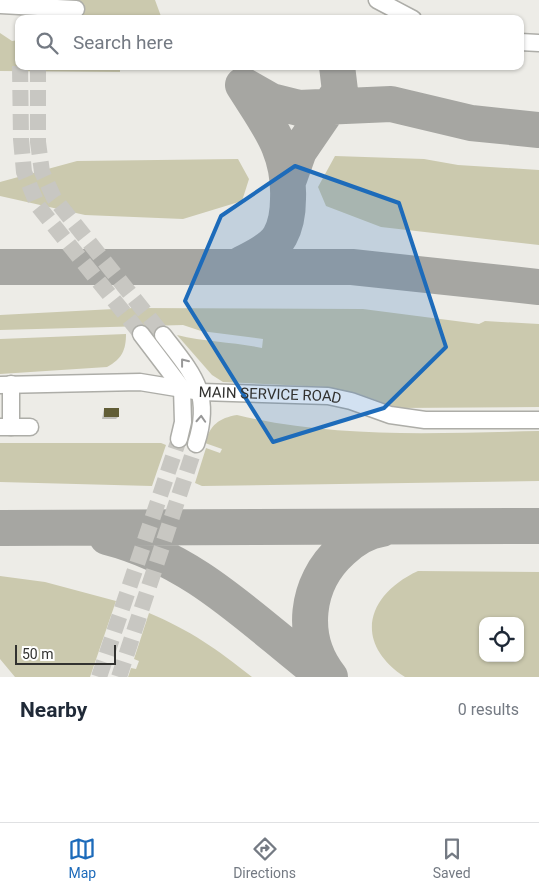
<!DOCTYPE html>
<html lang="en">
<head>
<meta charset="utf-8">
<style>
	body { margin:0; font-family:Roboto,sans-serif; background:#f6f6f7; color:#1f2937 }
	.controls { position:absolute; right:15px; bottom:15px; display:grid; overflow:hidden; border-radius:10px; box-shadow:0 1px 4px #0004 }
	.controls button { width:45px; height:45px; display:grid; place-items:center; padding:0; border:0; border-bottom:1px solid #e0e1e3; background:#fff; color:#1f2937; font:25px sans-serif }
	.scale { position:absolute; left:15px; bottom:12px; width:101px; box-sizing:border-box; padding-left:5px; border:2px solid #323230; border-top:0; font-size:14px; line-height:18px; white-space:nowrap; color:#323230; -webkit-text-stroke:4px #fffffe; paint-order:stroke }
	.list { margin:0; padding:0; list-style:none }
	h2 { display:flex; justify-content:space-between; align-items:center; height:65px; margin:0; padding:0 20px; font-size:21px }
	h2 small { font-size:16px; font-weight:400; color:#747a83 }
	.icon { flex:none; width:28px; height:28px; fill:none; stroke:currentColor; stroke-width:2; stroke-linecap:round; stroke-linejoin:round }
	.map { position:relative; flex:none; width:539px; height:677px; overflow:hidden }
	.search { position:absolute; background:#fff; box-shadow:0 1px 4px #0004; left:15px; right:15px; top:15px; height:55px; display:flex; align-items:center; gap:12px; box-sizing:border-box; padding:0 18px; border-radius:10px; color:#747a83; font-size:19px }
	.sheet { height:145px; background:#fff }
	nav { display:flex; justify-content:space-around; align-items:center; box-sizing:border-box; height:70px; border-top:1px solid #e0e1e3; background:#fff; font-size:14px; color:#747a83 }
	nav a { display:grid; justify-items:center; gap:2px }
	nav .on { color:#1d6bba }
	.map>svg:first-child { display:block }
	.green { fill:#cbc9ae; fill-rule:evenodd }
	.shadow { fill:#0003 }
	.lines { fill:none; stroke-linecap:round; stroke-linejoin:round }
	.taxiway { stroke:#a6a6a2; stroke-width:36 }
	.building { fill:#615d36 }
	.minor-tunnel { stroke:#c8c7c2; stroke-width:16; stroke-dasharray:16 8; stroke-linecap:butt }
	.minor-casing { stroke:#adada8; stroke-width:19 }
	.minor { stroke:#fff; stroke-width:16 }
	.oneway { stroke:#989898 }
	.marked { fill:#1d6bba; fill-opacity:0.2; stroke:#1d6bba; stroke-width:4; stroke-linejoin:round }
	.labels { text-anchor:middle; stroke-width:5; stroke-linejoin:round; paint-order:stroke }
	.street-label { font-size:15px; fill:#323230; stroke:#fffffe }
</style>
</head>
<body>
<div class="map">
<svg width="539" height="677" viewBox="0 0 539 677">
	<rect width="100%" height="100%" fill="#edece7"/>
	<!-- green -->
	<path class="green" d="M73 0H155L162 19H78Z
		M0 33 12 41 19 40V66H120V72L0 71Z
		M335 156 424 159 458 165 539 170V245L381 227 326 206 318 187Z
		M238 159 249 179 242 201 183 219 85 215 0 196V182L77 161Z
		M133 308 363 309 479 324 485 321 539 324V407L398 408 356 393 327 387 223 382 212 375 177 335C205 342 234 342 262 348L263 339 201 331 183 325 0 330V315Z
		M126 334C126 350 122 359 107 367L0 374V339Z
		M237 415C336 439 438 433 539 431V481L202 486 195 483 206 448 220 453 222 449 205 443C210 425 219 418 237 415Z
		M0 443H161L166 445 152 486 0 482Z
		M418 571 539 572V677H405C353 643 366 595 418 571ZM483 621H520V658H483Z
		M0 576 45 582 116 601 90 677H15L0 659Z
		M149 613C190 630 218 650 252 677H128L131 668 136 669 139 661 134 659Z"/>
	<!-- shadow -->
	<path class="shadow" d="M104 409 118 417 116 419H102Z"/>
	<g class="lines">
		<!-- taxiway -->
		<path class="taxiway" d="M243 85 271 101 299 108 391 104 471 123 539 130
			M289 179 299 151 340 91 337 66
			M0 267H352L539 287
			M236 267C250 259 272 251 280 236 286 225 288 212 288 199 290 150 268 125 243 85
			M0 528 539 526
			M107 537C197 560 253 622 325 677
			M330 677C299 638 305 583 342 550 353 540 367 531 382 529"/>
	</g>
	<!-- building -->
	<path class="building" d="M104 408H119V417H104Z"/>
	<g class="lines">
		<!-- minor-tunnel -->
		<path class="minor-tunnel" d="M20 66 21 139 24 172 38 206 141 334
			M38 66V142L42 172 54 198 163 335
			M99 677 179 439
			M119 677 196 444"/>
		<!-- minor casing -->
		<g class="minor-casing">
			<g id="minor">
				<path d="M377 0 413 19"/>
				<path d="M0 5 76 9"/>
				<path d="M520 42 539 43"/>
				<path d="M141 334 182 388 183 422 179 439"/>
				<path d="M163 335C192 373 213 393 196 444"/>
				<path id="s1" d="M0 385 140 382 201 392 328 396 351 401 390 415 425 420H539"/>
				<path d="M0 427H30"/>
				<path d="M11 427V384"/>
			</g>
		</g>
		<!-- minor -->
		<use href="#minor" class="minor"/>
	</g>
	<!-- one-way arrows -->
	<defs><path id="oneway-chevron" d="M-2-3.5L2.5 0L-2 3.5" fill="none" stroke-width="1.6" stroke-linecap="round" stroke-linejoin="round" transform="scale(1.25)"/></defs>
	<g class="oneway">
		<use href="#oneway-chevron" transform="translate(184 362) rotate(-128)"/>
		<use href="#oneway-chevron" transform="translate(201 419) rotate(-87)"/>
	</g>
	<!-- marked area -->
	<path class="marked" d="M295 166 399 203 446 347 384 408 273 442 185 301 221 216Z"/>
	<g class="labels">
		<!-- street labels -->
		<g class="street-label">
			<text dy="5" stroke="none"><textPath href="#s1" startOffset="271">MAIN SERVICE ROAD</textPath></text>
		</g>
	</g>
</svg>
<div class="controls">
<button><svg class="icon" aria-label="locate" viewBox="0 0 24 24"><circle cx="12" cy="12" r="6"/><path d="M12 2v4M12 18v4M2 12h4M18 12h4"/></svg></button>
</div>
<div class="scale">50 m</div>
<div class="search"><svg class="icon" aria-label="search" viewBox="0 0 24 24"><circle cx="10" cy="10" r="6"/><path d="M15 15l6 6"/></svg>Search here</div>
</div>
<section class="sheet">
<h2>Nearby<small>0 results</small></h2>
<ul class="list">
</ul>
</section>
<nav>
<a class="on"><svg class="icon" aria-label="map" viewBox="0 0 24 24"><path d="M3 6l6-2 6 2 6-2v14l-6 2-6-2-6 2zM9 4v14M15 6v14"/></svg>Map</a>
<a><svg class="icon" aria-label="directions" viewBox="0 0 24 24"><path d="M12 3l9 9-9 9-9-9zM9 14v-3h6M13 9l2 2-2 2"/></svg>Directions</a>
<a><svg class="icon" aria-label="saved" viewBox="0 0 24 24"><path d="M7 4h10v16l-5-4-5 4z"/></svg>Saved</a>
</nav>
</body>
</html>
